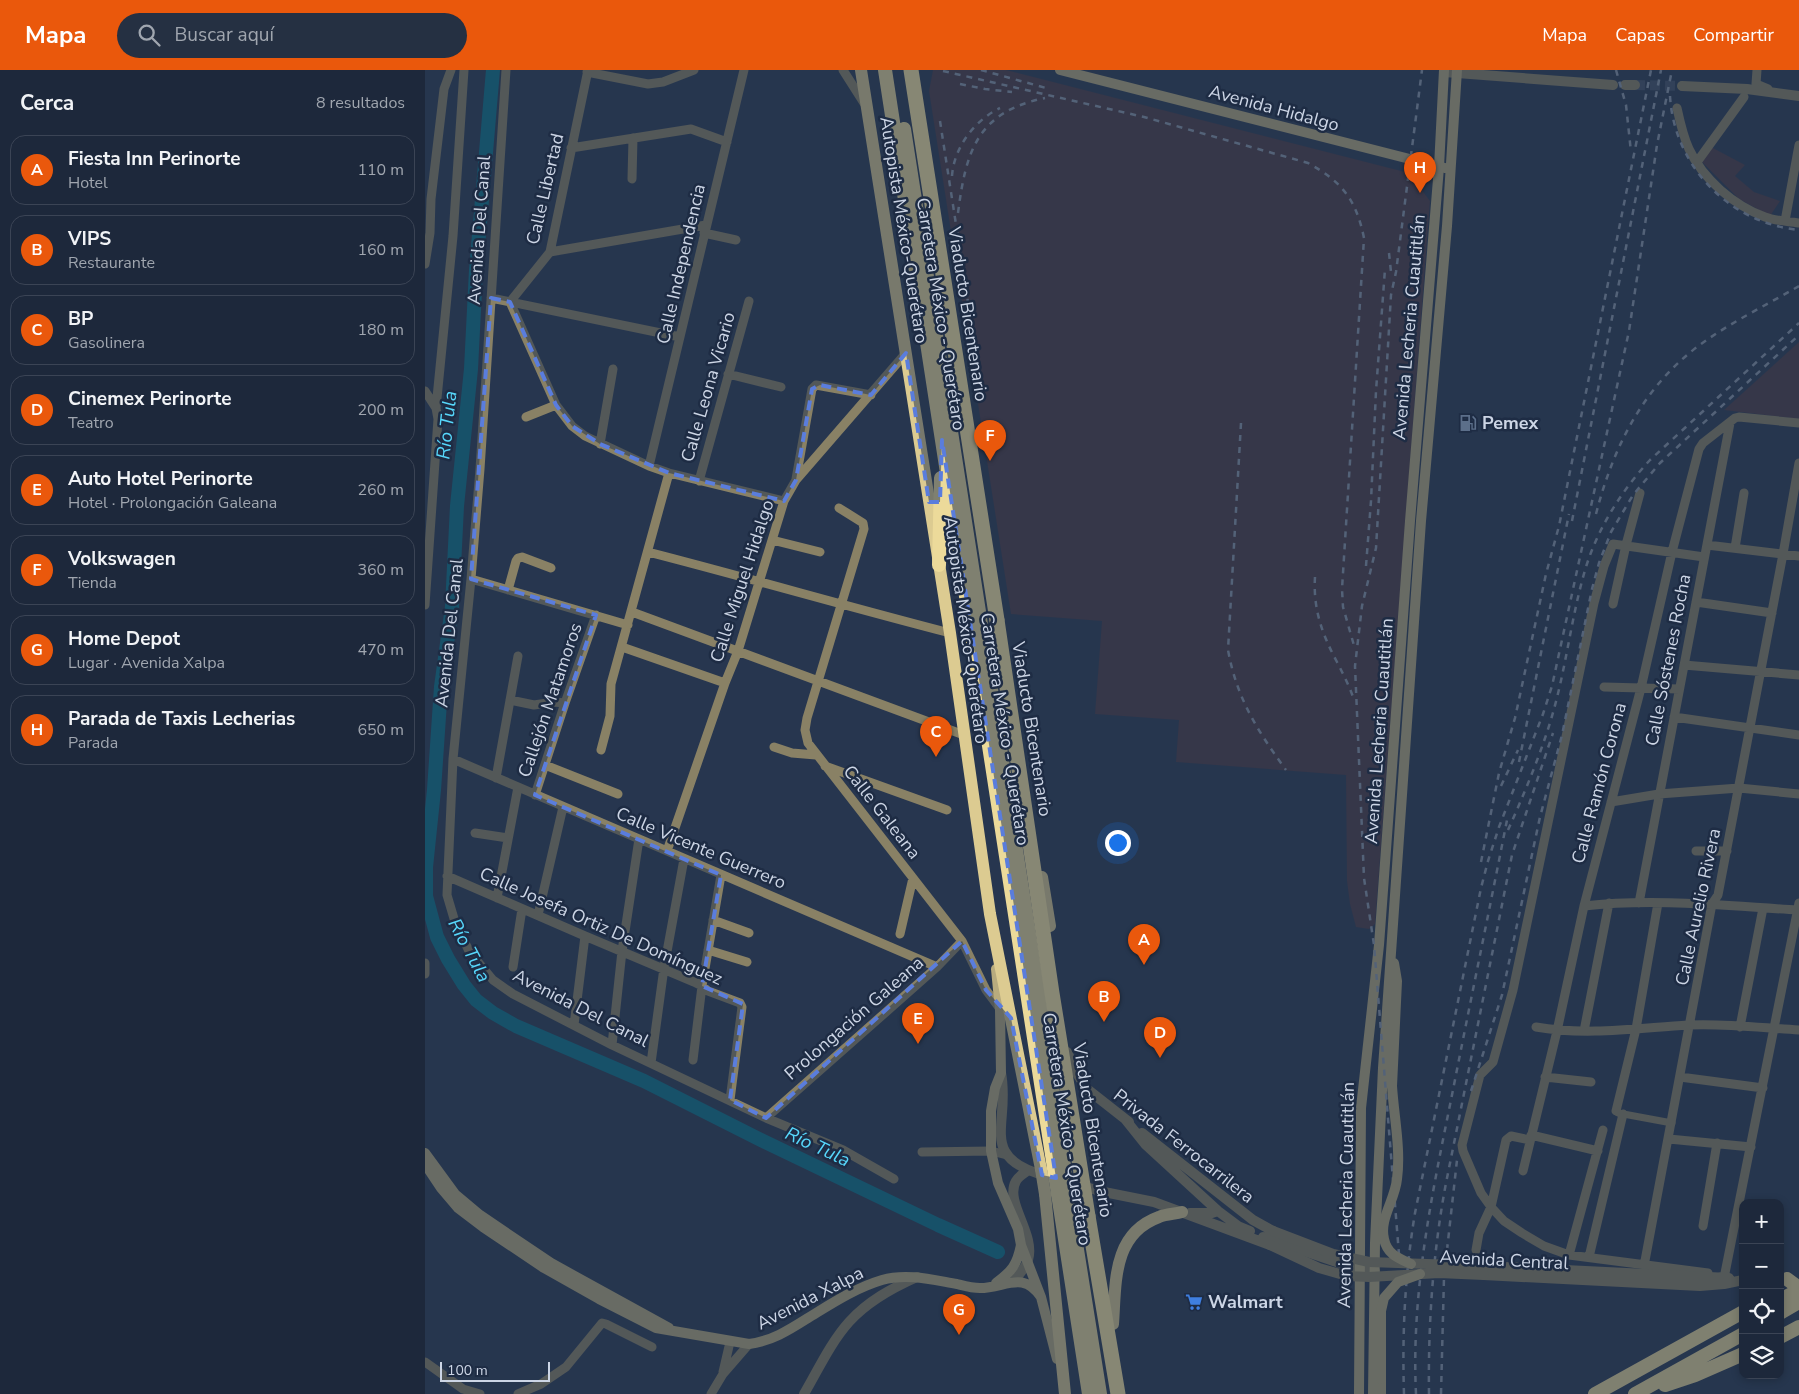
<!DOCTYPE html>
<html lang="es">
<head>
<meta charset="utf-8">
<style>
	body { margin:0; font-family:"Nunito Sans",sans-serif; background:#253042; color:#f1f3f6 }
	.controls { position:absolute; right:15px; bottom:15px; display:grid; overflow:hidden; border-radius:10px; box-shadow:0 2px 8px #0003 }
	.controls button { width:45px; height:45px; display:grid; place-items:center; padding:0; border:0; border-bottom:1px solid #3b4455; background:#1d283b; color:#f1f3f6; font:25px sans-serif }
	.scale { position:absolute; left:15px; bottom:12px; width:110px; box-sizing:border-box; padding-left:5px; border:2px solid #ccd5e5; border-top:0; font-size:14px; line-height:18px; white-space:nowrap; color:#ccd5e5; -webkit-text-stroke:4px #1e2c44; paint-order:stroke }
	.you { position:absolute; left:692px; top:772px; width:18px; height:18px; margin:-12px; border:4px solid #fff; border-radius:50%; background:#1a73e8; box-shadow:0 0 0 8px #1a73e833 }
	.badge { display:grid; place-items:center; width:32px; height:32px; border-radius:50%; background:#ea580c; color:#fff; font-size:16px; font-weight:700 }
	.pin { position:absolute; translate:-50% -41px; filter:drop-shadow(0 1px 2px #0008) }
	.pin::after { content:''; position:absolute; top:26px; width:18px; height:15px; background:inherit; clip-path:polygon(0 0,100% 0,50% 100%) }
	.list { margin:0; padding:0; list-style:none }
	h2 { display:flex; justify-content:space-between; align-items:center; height:65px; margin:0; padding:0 20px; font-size:21px }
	h2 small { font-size:16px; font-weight:400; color:#a0a6af }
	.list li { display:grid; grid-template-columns:32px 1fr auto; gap:15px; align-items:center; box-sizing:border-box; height:70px; margin:0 10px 10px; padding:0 10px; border:1px solid #3b4455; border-radius:15px }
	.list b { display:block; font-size:19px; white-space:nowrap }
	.list p { margin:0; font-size:16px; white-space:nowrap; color:#a0a6af }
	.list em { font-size:16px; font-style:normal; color:#a0a6af }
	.icon { flex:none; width:28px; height:28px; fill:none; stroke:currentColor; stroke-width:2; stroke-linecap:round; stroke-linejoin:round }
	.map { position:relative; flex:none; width:1374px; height:1324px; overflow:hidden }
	header { display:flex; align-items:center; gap:30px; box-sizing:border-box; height:70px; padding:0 25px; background:#ea580c; color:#fff }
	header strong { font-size:24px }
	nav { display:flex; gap:28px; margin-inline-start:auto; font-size:18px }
	.search { width:350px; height:45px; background:#253042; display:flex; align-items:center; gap:12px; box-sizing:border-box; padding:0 18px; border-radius:28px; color:#a0a6af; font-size:19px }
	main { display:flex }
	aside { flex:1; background:#1d283b }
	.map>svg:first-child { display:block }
	.industrial { fill:#493843 }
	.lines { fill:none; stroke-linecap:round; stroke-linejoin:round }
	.river { stroke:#05728b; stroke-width:14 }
	.tertiary-tunnel { stroke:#404e66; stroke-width:10; stroke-dasharray:10 5; stroke-linecap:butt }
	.pedestrian { stroke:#898165; stroke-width:7 }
	.minor { stroke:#898165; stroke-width:9 }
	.tertiary { stroke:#898165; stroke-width:10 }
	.secondary { stroke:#b8ab7e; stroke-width:10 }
	.primary { stroke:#dccb91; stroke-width:12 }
	.trunk { stroke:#ecda9a; stroke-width:14 }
	.motorway { stroke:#fde9a2; stroke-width:15 }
	.rail { stroke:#8b97aa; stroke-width:2.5; stroke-dasharray:6 6; stroke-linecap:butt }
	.tertiary-bridge { stroke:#898165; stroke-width:10 }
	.secondary-bridge { stroke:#b8ab7e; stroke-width:10 }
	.primary-bridge { stroke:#dccb91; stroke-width:12 }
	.trunk-bridge { stroke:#ecda9a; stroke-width:14 }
	.motorway-bridge { stroke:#fde9a2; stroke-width:15 }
	.marked { fill:none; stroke:#5a7ddd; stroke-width:4; stroke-dasharray:10 6; stroke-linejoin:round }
	.labels { text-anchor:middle; stroke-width:5; stroke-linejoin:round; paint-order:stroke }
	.street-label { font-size:18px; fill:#ccd5e5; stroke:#1e2c44 }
	.poi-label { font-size:18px; font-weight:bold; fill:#ccd5e5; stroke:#1e2c44; text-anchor:start }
	.water-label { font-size:19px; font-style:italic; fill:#57d7fb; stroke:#1e2c44 }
</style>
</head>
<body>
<header>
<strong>Mapa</strong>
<div class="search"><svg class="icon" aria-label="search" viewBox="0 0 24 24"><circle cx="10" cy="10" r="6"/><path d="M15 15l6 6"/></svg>Buscar aquí</div>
<nav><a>Mapa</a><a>Capas</a><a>Compartir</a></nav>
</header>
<main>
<aside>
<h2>Cerca<small>8 resultados</small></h2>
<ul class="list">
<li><span class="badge">A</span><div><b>Fiesta Inn Perinorte</b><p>Hotel</p></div><em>110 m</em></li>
<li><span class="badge">B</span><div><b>VIPS</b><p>Restaurante</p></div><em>160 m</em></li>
<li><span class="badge">C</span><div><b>BP</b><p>Gasolinera</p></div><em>180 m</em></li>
<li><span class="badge">D</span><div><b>Cinemex Perinorte</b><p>Teatro</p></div><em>200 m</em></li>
<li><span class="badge">E</span><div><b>Auto Hotel Perinorte</b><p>Hotel · Prolongación Galeana</p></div><em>260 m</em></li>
<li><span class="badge">F</span><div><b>Volkswagen</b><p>Tienda</p></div><em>360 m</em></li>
<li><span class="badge">G</span><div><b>Home Depot</b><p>Lugar · Avenida Xalpa</p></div><em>470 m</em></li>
<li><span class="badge">H</span><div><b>Parada de Taxis Lecherias</b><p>Parada</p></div><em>650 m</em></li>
</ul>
</aside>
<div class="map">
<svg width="1374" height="1324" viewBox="0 0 1374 1324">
	<rect width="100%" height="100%" fill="#27364f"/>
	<!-- industrial -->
	<path class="industrial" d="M508 0H581L984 103 1005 131 950 854 944 859 931 857 925 834 922 811 921 705 751 692 754 650 670 644 677 551 586 544 504 21Z
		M1286 77 1320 95 1310 106 1329 122 1355 131 1345 146 1314 129 1276 91Z
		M1374 272V349L1299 340Z"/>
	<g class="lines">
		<!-- river -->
		<path class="river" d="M68 0 51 200 46 299 32 436 27 537 16 617 9 720 1 797V826L12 867 23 889 39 915 51 930 68 943 91 956 219 1011 336 1070 513 1155 573 1182"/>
		<!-- tertiary-tunnel -->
		<path class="tertiary-tunnel" d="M1210 15 1257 16"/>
		<!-- pedestrian -->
		<path class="pedestrian" d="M1193 1043 1247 1053"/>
		<!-- minor -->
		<path class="minor" d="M81 0 55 399 46 509 28 689 22 825 30 852 44 881 68 910 88 924 187 975 341 1048 418 1080 469 1109
			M163 0 125 182 85 232 131 335 147 356 160 366 224 396 244 403 359 431
			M418 0 439 33
			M1332 0 1331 14 1343 19
			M162 2 223 14 238 12 269 0
			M1252 38C1255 52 1258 66 1264 79 1278 109 1308 135 1340 147 1350 151 1363 151 1374 153
			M146 78 266 59 302 72
			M1272 92 1319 27
			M207 109 208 68
			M1360 151 1374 75
			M279 163 311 170
			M125 182 281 155
			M0 194 5 163 6 129 19 19 26 0
			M66 228 255 267
			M303 304 356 317
			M0 321 11 338 13 349 0 535
			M11 338 28 166 39 0
			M101 347 131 335
			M175 374 188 299
			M224 396 319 0
			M371 409 387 319 391 315 446 325
			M274 411 324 231
			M414 438 438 453 439 459 382 648 380 660 383 673 537 871 561 920 576 940
			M347 470 395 482
			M1282 475 1374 486
			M1310 478 1319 423
			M223 482C324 508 424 537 525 563
			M1279 487 1188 474 1179 496 1169 533 1088 920 1068 992 1055 1005 1037 1075 1038 1081 1056 1123 1066 1137 1079 1151 1097 1163 1119 1176 1144 1185 1283 1203
			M46 509 203 555
			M83 520 91 491 93 488 97 487 126 498
			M1271 532 1347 543
			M1188 534 1201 475 1215 423
			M207 542 539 665
			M197 577 300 613
			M1259 595 1374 605
			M1179 617 1254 619
			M85 630 109 635 129 632 140 633
			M1249 647 1374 665
			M349 677 367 683 391 685
			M176 680 185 646 186 614 244 403
			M28 689 512 897
			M120 695 193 724
			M400 696 522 740
			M71 708 93 586
			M110 725 140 633 171 545
			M1186 732 1234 724 1314 718 1374 724
			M50 763 83 768
			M242 781 300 613 313 581 359 431 371 410 481 283
			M1271 781H1302
			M22 806 160 866 269 912 277 916 283 921 315 933 317 937 305 1030
			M72 828 93 717
			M1214 833 1305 353
			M1159 836C1230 828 1302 836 1373 840
			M113 845 138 737
			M288 850 324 863
			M475 864 488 808
			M283 880 322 892
			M0 893V904
			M88 897 97 839
			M149 955 160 866
			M1111 957C1161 966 1213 958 1263 955 1300 953 1338 958 1374 960
			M1315 957 1338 838
			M1159 961 1184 833
			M187 975 197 881 214 769
			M268 990 277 916 296 805
			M226 993 239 898 259 789
			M1120 1007 1166 1012
			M1255 1007 1338 1018
			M1191 1041 1211 959 1233 833
			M341 1048 512 897 537 871
			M1106 1065 1173 1081
			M1244 1069 1326 1077
			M497 1082 566 1081 582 1085
			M1098 1101 1132 961 1159 836 1216 618 1247 482 1274 379 1278 373 1310 348 1314 347 1374 353
			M1278 1156 1292 1073
			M1051 1180 1054 1163 1066 1137 1081 1070 1086 1066 1105 1070
			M1144 1185 1178 1060
			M1164 1187 1198 1044
			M1219 1196 1287 834 1293 825 1358 484 1374 393
			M1295 1207 1299 1208 1374 833
			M0 1292 38 1319 55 1324
			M298 1302 305 1272
			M93 1324 116 1314 141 1297 177 1253 181 1254 227 1277
			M286 1324 298 1304 324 1274"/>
		<!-- tertiary -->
		<path class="tertiary" d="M1019 2 1188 15
			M1200 15H1210
			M1257 16 1322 19 1374 26
			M642 982 653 1005 662 1019 704 1052
			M576 1003C586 1054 551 1087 621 1106
			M700 1049 720 1074 793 1141 813 1156 825 1161
			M717 1063 828 1150 848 1161
			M635 1110 679 1122 729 1132 845 1175
			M765 1143H787L793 1141
			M838 1167 935 1200 950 1201
			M1060 1196 1304 1208
			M1059 1205 1275 1216 1299 1214 1318 1210
			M587 1212C593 1206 600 1199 603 1190 611 1164 579 1132 591 1111 593 1107 598 1104 602 1101
			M379 1324C393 1300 406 1272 424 1252 443 1231 467 1218 492 1207"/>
		<!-- secondary -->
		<path class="secondary" d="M635 0 1020 98
			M571 899 575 940 576 1003 570 1018 566 1041V1081L573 1113 593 1159 596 1175 616 1227 632 1289
			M967 1016 972 911 969 893
			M0 1083 30 1124 55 1145 126 1193 244 1258
			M0 1094 16 1118 33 1138 58 1157 119 1198 174 1229 231 1258 324 1274C347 1271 364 1260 383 1248 406 1234 430 1218 457 1210 482 1203 508 1210 532 1214 540 1216 547 1218 555 1218 580 1218 598 1200 616 1227
			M571 1213C587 1201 592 1195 596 1175
			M934 1324 936 1038 954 875 985 451 1014 97 1019 0
			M948 1324 950 1173 958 998 996 451 1022 156 1032 0
			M956 1324V1309"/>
		<!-- primary -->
		<path class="primary" d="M436 0 525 563 565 844 616 1099
			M617 807 625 856
			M620 1124 640 1324
			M688 1254C691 1213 687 1164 734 1147 741 1144 750 1144 757 1142"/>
		<!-- trunk -->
		<path class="trunk" d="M460 0 629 1098
			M479 59 612 915 639 1096
			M514 495 516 408
			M643 1123 675 1324
			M633 1124 664 1324
			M1362 1209 1374 1218
			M1355 1230 1374 1220
			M1355 1243 1374 1232
			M1355 1267 1374 1257
			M1240 1315 1270 1305 1318 1284
			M1170 1324 1318 1242
			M1210 1324 1318 1264"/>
		<!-- motorway -->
		<path class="motorway" d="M486 0 572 550
			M663 1146 693 1324"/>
		<!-- rail -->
		<path class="rail" d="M556 0 621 18
			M1191 0 1201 35 1206 82
			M518 1 719 47 883 93C917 112 931 129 939 168L917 519 918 537 930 579
			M535 14 560 19 587 22
			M1245 26C1249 96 1304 153 1374 160
			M515 51 543 232
			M527 106C529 77 550 50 575 38
			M533 143C541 81 552 42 620 28
			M964 183 966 202
			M816 353 803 580C812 629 832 660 861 700
			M1171 444C1188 378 1217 319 1272 277 1304 253 1340 236 1374 216
			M1147 451 1236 0
			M941 496 946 431 951 321 960 199
			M890 507C888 539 897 564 912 592 918 604 924 615 928 627
			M1094 692 1144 444
			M1076 716 1093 680
			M1083 760C1100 722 1118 679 1129 639 1142 592 1147 543 1161 497 1173 458 1197 420 1225 390L1374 253
			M1056 792 1074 703 1090 648 1121 504 1134 456 1226 0
			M1046 1021 1077 925 1115 747 1137 665 1167 519 1174 493 1186 462 1208 425 1235 393 1374 265
			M976 1209 949 875 939 808 930 596 937 536 951 478 966 225 971 202 997 0
			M979 1324C977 1263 980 1203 990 1143L1056 818 1063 791 1074 757 1118 644 1127 616 1204 261 1232 75 1247 0
			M991 1324C986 1222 1007 1124 1027 1025 1045 933 1064 842 1082 750
			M1004 1324C1003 1254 1008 1182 1021 1113L1087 785 1128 663
			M1016 1324 1019 1207 1032 1090"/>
		<!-- tertiary-bridge -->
		<path class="tertiary-bridge" d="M848 1161 908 1184 944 1192 1060 1196
			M845 1175 894 1198 922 1206 944 1207 1014 1203 1059 1205"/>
		<!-- secondary-bridge -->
		<path class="secondary-bridge" d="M967 1016C969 1047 976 1079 972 1109 970 1130 954 1149 959 1169 962 1184 973 1188 986 1194
			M956 1309V1241L959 1228 973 1212 995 1204"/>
		<!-- primary-bridge -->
		<path class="primary-bridge" d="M616 1099 620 1124"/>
		<!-- trunk-bridge -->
		<path class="trunk-bridge" d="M639 1096 643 1123
			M629 1098 633 1124"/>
		<!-- motorway-bridge -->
		<path class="motorway-bridge" d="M572 550 627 923 663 1146"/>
	</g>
	<!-- marked area -->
	<path d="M0 0H1374V1324H0ZM66 228 85 232 131 335 147 356 175 374 244 403 359 431 371 410 387 319 395 315 446 325 481 283 504 432H515L517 370 631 1108 617 1105 586 948 561 920 537 871 341 1048 305 1030 318 934 277 916 296 805 110 725 171 545 46 509Z" fill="#27364f" fill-opacity=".55" fill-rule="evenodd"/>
	<path class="marked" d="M66 228 85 232 131 335 147 356 175 374 244 403 359 431 371 410 387 319 395 315 446 325 481 283 504 432H515L517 370 631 1108 617 1105 586 948 561 920 537 871 341 1048 305 1030 318 934 277 916 296 805 110 725 171 545 46 509Z"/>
	<!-- icons -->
	<defs>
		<g id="fuel-bare" transform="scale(1.35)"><path d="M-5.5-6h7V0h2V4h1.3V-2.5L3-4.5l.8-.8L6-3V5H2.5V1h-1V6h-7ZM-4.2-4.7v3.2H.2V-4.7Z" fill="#5c6f8a" stroke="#1e2c44" stroke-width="2.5" paint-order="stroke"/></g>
		<g id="supermarket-bare" transform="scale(1.35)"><path d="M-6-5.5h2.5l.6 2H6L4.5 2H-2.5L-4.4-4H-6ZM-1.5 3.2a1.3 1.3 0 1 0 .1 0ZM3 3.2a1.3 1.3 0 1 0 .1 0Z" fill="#3f7fe0" stroke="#1e2c44" stroke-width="2.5" paint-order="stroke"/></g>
	</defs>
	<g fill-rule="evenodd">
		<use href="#fuel-bare" x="1043" y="353"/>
		<use href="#supermarket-bare" x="769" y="1232"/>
	</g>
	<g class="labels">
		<!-- street labels -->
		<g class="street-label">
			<text transform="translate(849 38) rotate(15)" y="6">Avenida Hidalgo</text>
			<text transform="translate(120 119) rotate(-77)" y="6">Calle Libertad</text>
			<text transform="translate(54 160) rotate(-86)" y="6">Avenida Del Canal</text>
			<text transform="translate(479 160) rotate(81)" y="6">Autopista México-Querétaro</text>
			<text transform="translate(256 194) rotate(-77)" y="6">Calle Independencia</text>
			<text transform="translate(516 244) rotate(81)" y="6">Carretera México - Querétaro</text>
			<text transform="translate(543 244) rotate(81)" y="6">Viaducto Bicentenario</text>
			<text transform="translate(984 257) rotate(-85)" y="6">Avenida Lecheria Cuautitlán</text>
			<text transform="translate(283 317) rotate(-74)" y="6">Calle Leona Vicario</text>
			<text transform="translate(317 511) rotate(-72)" y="6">Calle Miguel Hidalgo</text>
			<text transform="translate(541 560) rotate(82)" y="6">Autopista México-Querétaro</text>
			<text transform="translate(24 563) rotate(-84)" y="6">Avenida Del Canal</text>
			<text transform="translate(1243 590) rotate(-79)" y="6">Calle Sóstenes Rocha</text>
			<text transform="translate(125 630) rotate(-71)" y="6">Callejón Matamoros</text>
			<text transform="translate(580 659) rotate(81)" y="6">Carretera México - Querétaro</text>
			<text transform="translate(607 659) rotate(81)" y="6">Viaducto Bicentenario</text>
			<text transform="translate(954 661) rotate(-86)" y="6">Avenida Lecheria Cuautitlán</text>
			<text transform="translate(1174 713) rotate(-75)" y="6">Calle Ramón Corona</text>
			<text transform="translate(457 742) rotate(52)" y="6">Calle Galeana</text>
			<text transform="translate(276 778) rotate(23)" y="6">Calle Vicente Guerrero</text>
			<text transform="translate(1273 837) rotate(-78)" y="6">Calle Aurelio Rivera</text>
			<text transform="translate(176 856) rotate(24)" y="6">Calle Josefa Ortiz De Domínguez</text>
			<text transform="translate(156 938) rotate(27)" y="6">Avenida Del Canal</text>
			<text transform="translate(429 948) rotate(-41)" y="6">Prolongación Galeana</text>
			<text transform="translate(642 1059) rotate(81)" y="6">Carretera México - Querétaro</text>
			<text transform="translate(668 1060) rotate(81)" y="6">Viaducto Bicentenario</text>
			<text transform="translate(759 1076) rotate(38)" y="6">Privada Ferrocarrilera</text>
			<text transform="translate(921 1125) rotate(-89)" y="6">Avenida Lecheria Cuautitlán</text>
			<text transform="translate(1079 1190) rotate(3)" y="6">Avenida Central</text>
			<text transform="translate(385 1228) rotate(-27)" y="6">Avenida Xalpa</text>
		</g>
		<!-- poi labels -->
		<g class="poi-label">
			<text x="1057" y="359">Pemex</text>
			<text x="783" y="1238">Walmart</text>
		</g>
		<!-- water labels -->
		<g class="water-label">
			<text transform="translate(21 355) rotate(-84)" y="7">Río Tula</text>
			<text transform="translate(45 880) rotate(62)" y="7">Río Tula</text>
			<text transform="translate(393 1076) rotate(25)" y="7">Río Tula</text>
		</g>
	</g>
</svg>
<div class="controls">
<button>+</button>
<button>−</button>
<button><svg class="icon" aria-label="locate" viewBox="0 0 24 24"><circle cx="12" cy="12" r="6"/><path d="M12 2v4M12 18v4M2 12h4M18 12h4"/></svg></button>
<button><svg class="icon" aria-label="layers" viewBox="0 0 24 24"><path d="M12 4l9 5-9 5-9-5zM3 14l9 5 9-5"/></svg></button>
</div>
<div class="scale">100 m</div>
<div class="you"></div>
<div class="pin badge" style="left:719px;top:895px">A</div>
<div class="pin badge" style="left:679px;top:952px">B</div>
<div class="pin badge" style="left:511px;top:687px">C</div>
<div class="pin badge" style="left:735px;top:988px">D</div>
<div class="pin badge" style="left:493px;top:974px">E</div>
<div class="pin badge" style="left:565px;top:391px">F</div>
<div class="pin badge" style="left:534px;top:1265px">G</div>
<div class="pin badge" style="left:995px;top:123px">H</div>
</div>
</main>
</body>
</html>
